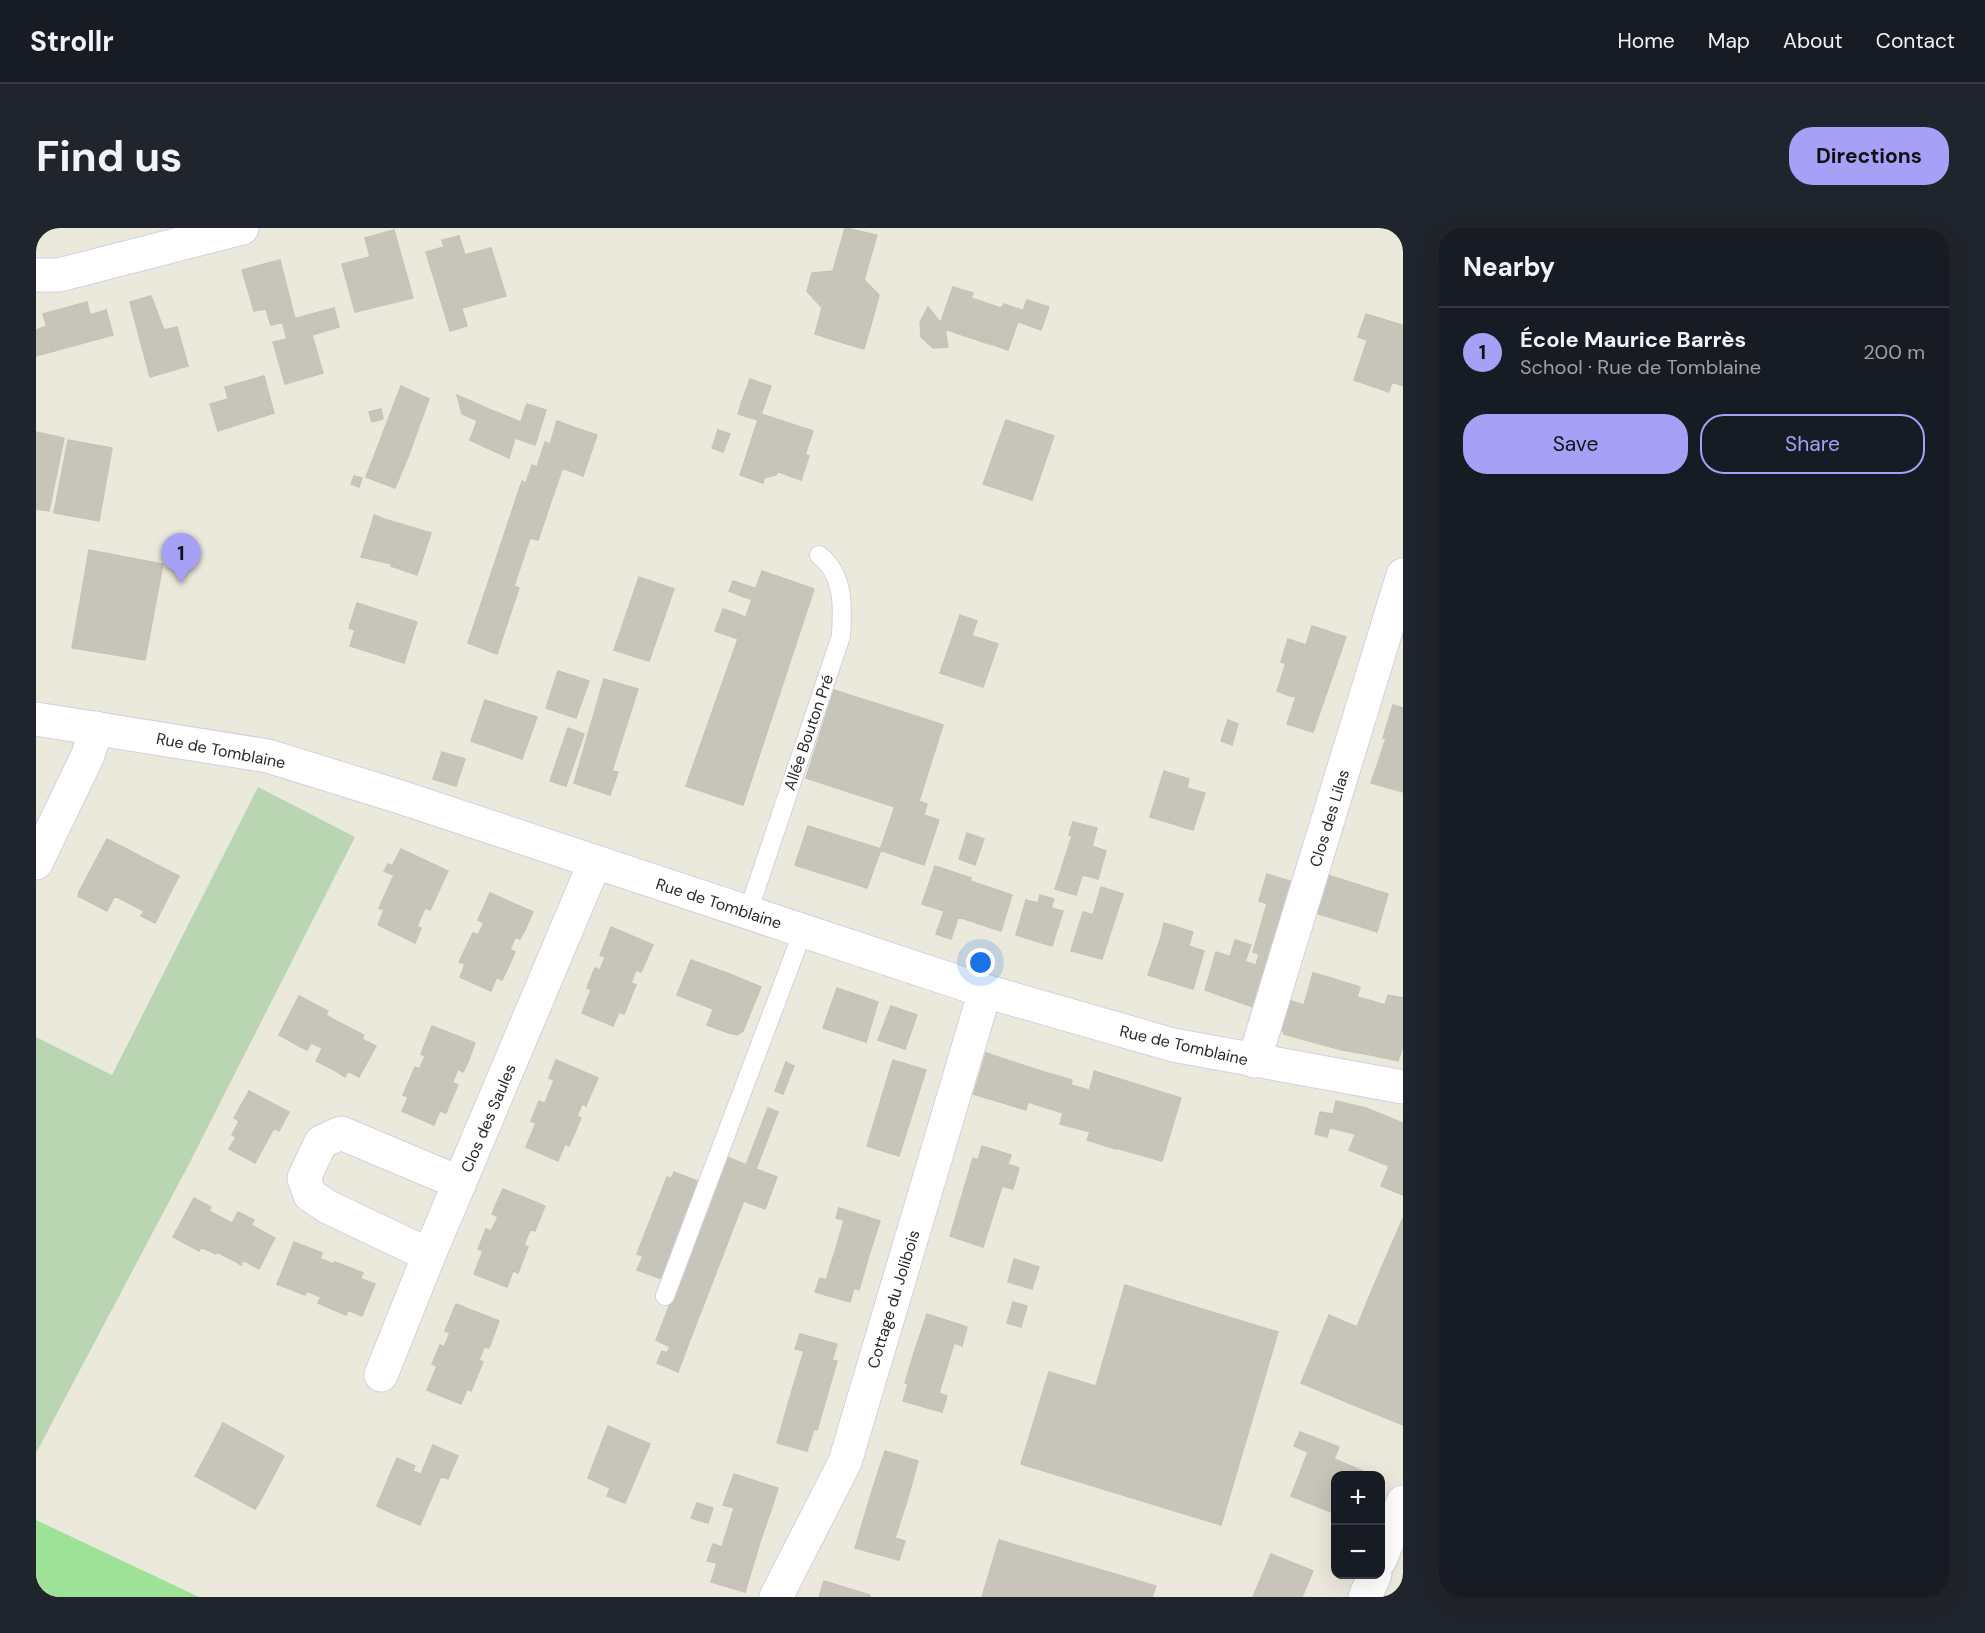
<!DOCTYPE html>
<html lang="en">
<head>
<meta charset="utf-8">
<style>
	body { margin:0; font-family:"DM Sans",sans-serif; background:#20242c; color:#f1f3f6 }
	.controls { position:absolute; right:18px; bottom:18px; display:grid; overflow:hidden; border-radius:12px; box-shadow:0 6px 24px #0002 }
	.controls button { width:54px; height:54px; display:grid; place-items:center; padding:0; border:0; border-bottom:2px solid #363941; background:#171b24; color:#f1f3f6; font:30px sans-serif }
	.you { position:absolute; left:945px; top:735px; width:21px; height:21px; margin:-15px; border:4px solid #fff; border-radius:50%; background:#1a73e8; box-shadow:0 0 0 9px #1a73e833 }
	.badge { display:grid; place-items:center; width:39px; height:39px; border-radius:50%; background:#a6a0f7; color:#111; font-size:20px; font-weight:700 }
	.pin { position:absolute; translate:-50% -50px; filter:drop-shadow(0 2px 3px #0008) }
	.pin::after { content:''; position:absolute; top:32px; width:21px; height:18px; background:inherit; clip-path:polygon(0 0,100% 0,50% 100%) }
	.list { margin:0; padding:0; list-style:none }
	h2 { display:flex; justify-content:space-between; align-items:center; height:78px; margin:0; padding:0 24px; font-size:26px }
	h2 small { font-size:20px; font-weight:400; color:#9ea1a6 }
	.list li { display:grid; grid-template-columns:39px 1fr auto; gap:18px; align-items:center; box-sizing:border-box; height:90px; padding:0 24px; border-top:2px solid #363941 }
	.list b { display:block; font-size:22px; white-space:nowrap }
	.list p { margin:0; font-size:20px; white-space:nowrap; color:#9ea1a6 }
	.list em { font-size:20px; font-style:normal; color:#9ea1a6 }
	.actions { display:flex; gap:12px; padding:18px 24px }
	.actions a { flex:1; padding:14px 0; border:2px solid #a6a0f7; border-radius:24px; text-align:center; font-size:21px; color:#a6a0f7 }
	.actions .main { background:#a6a0f7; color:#111 }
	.map { position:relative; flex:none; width:1367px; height:1369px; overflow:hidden; border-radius:24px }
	header { display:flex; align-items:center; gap:36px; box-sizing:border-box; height:84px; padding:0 30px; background:#171b24; border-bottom:2px solid #363941 }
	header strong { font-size:28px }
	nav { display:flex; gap:33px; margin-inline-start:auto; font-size:21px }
	.intro { display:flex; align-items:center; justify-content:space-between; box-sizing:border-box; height:144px; padding:0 36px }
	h1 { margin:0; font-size:42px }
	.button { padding:15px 27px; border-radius:24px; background:#a6a0f7; color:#111; font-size:21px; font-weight:700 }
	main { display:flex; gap:36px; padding:0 36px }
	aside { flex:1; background:#171b24; border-radius:24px; box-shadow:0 6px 24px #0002 }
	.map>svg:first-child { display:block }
	.green { fill:#9de297 }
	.cemetery { fill:#bad5b2 }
	.building { fill:#c7c5ba; stroke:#c6c5b5; stroke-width:1.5 }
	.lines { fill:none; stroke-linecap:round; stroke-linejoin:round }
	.lane-casing { stroke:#d1d0e2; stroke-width:20 }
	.street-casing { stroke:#d1d0e2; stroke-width:35 }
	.secondary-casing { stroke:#d1d0e2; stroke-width:35 }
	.lane { stroke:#fff; stroke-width:18 }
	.street { stroke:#fff; stroke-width:33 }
	.secondary { stroke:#fff; stroke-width:33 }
	.labels { text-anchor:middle; stroke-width:4.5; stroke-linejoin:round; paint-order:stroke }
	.street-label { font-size:16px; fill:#292929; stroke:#fff }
</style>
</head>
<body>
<header>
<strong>Strollr</strong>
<nav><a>Home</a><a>Map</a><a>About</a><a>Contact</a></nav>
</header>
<div class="intro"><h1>Find us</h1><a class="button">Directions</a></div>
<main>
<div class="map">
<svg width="1367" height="1369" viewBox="0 0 1367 1369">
	<rect width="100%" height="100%" fill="#ebe9db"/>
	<!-- green -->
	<path class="green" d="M0 1292 163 1369H0Z"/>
	<!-- cemetery -->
	<path class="cemetery" d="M222 559 319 609 153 936 0 1225V809L76 847Z"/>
	<!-- building -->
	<path class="building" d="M809 0 841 7 828 52 843 67 838 86 819 89 811 116 779 106 786 80 771 63 776 45 797 43Z
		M358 2 377 70 319 84 306 36 334 29 329 10Z
		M423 8 429 27 455 20 470 68 426 80 406 12Z
		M408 19 431 98 414 103 390 24Z
		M244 32 259 91 235 97 230 81 218 83 206 42Z
		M917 59 937 65 935 70 965 80 968 76 955 116 954 111 924 101 923 106 903 99Z
		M115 68 128 102 141 99 152 138 114 149 94 74Z
		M991 72 1013 79 1005 102 983 94Z
		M51 74 54 87 70 82 77 107 18 123 7 86Z
		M968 76 986 82 972 122 955 116Z
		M892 79 904 94 903 99 909 101 912 119 897 120 885 109 884 94Z
		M298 80 303 99 276 107 287 145 249 156 237 114 251 111 246 94Z
		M838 86 828 121 811 116 819 89Z
		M1330 86 1366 97 1367 108 1354 105 1357 98 1338 92 1331 112 1322 109Z
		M1338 92 1357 98 1354 105 1367 108V152L1322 140Z
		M11 98 18 123 0 128V102Z
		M924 101 954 111 953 116 923 106Z
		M1322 140 1367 152V158L1356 154 1353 164 1318 152Z
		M228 148 238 185 182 203 174 176 192 171 189 159Z
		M714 151 735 158 727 181 706 173Z
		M365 158 393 171 372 229 342 218Z
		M421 167 455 182 461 201 426 186Z
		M706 173 727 181 725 186 777 203 769 227 759 223 751 247 741 243 740 247 728 250 727 255 704 247 722 192 702 186Z
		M491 176 510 182 499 217 479 210Z
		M345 181 347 191 336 194 333 184Z
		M455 182 485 194 479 210 461 201Z
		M970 192 1018 208 996 272 947 256Z
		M441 193 479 210 473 230 434 212Z
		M521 193 540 200 502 312 494 310 478 358 483 360 461 426 432 415 486 253 490 255 496 237 501 239 509 214 514 216Z
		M540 200 561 207 547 248 526 240Z
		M682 202 694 206 687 224 676 220Z
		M0 204 28 210 13 283 0 281Z
		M32 212 76 220 63 293 18 285Z
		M342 218 372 229 359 260 330 249Z
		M759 223 773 228 765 252 751 247Z
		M318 248 326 250 323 259 315 256Z
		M338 287 348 291 346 298 336 295Z
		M348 291 395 305 381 347 355 338 356 336 325 329 336 295 346 298Z
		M53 322 127 336 109 432 36 420Z
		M726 343 778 361 707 577 650 558Z
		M603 349 638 361 613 433 578 422Z
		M697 353 712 358 708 369 693 363Z
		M712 358 719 360 715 371 708 369Z
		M321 375 381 394 368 435 314 418 319 402 313 400Z
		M687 381 702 386 694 408 679 403Z
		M702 386 709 389 702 411 694 408Z
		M924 387 941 393 936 407 919 402Z
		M1276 398 1310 409 1277 504 1251 496 1260 469 1254 468 1263 439 1245 434 1252 411 1270 417Z
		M919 402 962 416 947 459 904 445Z
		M1250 435 1263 439 1254 468 1241 463Z
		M522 443 553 453 540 490 510 480Z
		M568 451 602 461 576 543 582 544 574 567 538 555Z
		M798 462 889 491 859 579 770 550Z
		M449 472 501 489 486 531 435 513Z
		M1357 477 1367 480V564L1335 555 1342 535 1355 540 1363 514 1347 510Z
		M889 491 907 497 883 573 891 576 888 587 903 592 888 637 844 622Z
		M1192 492 1202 496 1196 517 1185 513Z
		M532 500 548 506 530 558 514 553Z
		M1350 510 1363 514 1355 540 1342 535Z
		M406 524 429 531 420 558 397 551Z
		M1128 543 1153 551 1151 560 1169 565 1157 602 1114 589Z
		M1037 594 1061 600 1057 614 1033 607Z
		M772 598 845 621 831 660 759 637Z
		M931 605 948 611 939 637 923 631Z
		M1036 608 1057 614 1040 667 1019 661Z
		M71 611 143 648 119 695 105 688 108 683 79 668 73 679 43 664Z
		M1056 618 1070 623 1062 651 1047 647Z
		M365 621 412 643 394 682 389 680 381 698 385 700 379 715 342 697 348 682 343 680 361 640 356 638Z
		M352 636 361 640 358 647 348 643Z
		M899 638 935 650 915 711 900 706 908 683 886 676Z
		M1231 646 1257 654 1249 681 1223 673Z
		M1288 646 1352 666 1343 697 1328 693 1326 699 1276 684Z
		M934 653 976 667 965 703 922 689Z
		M1065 659 1087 666 1066 731 1035 723 1047 684 1057 687Z
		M43 664 73 679 71 683 42 668Z
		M454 665 497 684 489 702 483 700 474 722 442 707 448 695 442 692Z
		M1004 667 1018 671 1015 680 1027 683 1016 718 980 707 990 672 1002 675Z
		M1231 676 1249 681 1247 688 1229 683Z
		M1229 683 1247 688 1231 740 1220 737 1223 726 1217 724Z
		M1328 693 1343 697 1341 704 1326 699Z
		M1128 695 1157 704 1153 717 1125 709Z
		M575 699 617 717 605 744 600 742 595 755 564 742 573 719 568 717Z
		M483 700 489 702 484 711 479 709Z
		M437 705 479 724 471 742 465 739 455 763 424 749 429 736 423 734Z
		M1125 709 1168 723 1157 761 1112 747Z
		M1199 712 1215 717 1209 733 1194 729Z
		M568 717 573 719 569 729 564 727Z
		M1180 724 1229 740 1217 779 1169 762Z
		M655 732 691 745 677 781 641 767Z
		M465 739 471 742 466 752 461 750Z
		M559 740 600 757 588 786 583 784 577 798 546 785 555 762 551 760Z
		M691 745 725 759 707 803 701 807 693 805 696 796 675 787Z
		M1277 745 1292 749 1290 760 1321 769 1306 822 1248 806 1242 794 1249 771 1268 777Z
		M1292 749 1324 759 1321 769 1290 760Z
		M801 760 842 774 830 814 787 800Z
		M1352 767 1367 770V818L1362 833 1334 827Z
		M263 768 292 783 290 787 300 793 286 820 264 810 261 817 243 807Z
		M1321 769 1336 773 1332 787 1345 791 1334 827 1306 822Z
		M1336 773 1349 777 1345 791 1332 787Z
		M855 778 881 787 869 821 842 812Z
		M675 787 696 796 693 805 671 797Z
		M300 793 328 807 326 811 340 818 323 849 300 837 298 842 280 833Z
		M396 798 439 815 432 834 426 832 416 855 383 842 389 828 385 826Z
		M264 810 275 815 271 822 261 817Z
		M950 825 1002 842 992 874 940 858Z
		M426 832 432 834 427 844 422 841Z
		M520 832 562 850 551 875 515 860 518 852 513 850Z
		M857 832 890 842 879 877 846 868Z
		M750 834 758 838 747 866 739 863Z
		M300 837 312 843 309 849 298 842Z
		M379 839 422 857 414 875 408 873 403 885 371 872 372 869 367 867Z
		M1002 842 1036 852 1035 857 1053 862 1043 901 1024 896 1027 885 992 874Z
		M1058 843 1100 856 1098 861 1057 849Z
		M1057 849 1098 861 1080 921 1051 912 1054 904 1043 901Z
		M1100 856 1145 870 1126 933 1080 920Z
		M940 858 992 874 990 882 937 866Z
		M515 860 551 875 550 878 546 876 541 888 509 875Z
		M213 863 253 884 243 903 238 900 219 935 193 921 200 909 196 907 203 893 198 890Z
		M846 868 879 877 863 928 831 918Z
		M371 872 403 885 398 897 366 883Z
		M408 873 414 875 410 885 404 883Z
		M503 873 545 890 533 918 529 916 522 933 490 919 500 895 495 893Z
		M1300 873 1330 880 1320 906 1294 900Z
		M732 880 742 884 720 941 710 937Z
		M1330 880 1367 895V903L1353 938 1313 922Z
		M1284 884 1297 886 1291 909 1279 906Z
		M1367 903V967L1345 958Z
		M946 918 975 927 972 936 983 940 977 961 966 958 959 981 925 971 937 930 942 932Z
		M691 929 720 941 649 1125 628 1116 651 1056 643 1053Z
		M720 941 741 949 729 981 708 973Z
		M638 944 666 955 664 961 635 951Z
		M631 949 664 961 634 1038 601 1026Z
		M467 961 509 978 503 993 461 974Z
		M158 970 175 979 173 983 196 995 180 1026 165 1019 163 1023 137 1009Z
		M925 971 959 981 947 1019 914 1008Z
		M461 974 503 993 499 1003 494 1002 488 1017 455 1003 462 989 456 986Z
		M803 980 844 993 833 1027 801 1017 808 992 800 990Z
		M202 984 218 992 215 997 239 1010 235 1017 215 1007 202 1035 181 1024Z
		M1367 990V1037L1351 1077 1333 1069Z
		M450 1001 492 1019 482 1045 477 1043 471 1059 438 1046 447 1023 442 1021Z
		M215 1007 235 1017 223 1041 207 1032 205 1037 202 1035Z
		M258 1014 263 1016 256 1029 253 1027Z
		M263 1016 276 1021 274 1027 298 1036 285 1069 271 1063 269 1067 241 1056 253 1027 256 1029Z
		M801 1017 833 1027 823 1062 818 1060 814 1074 779 1064 784 1050 790 1052Z
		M276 1021 286 1025 284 1031 274 1027Z
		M607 1028 634 1038 629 1052 601 1042Z
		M978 1031 1003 1039 996 1061 972 1054Z
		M299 1034 317 1041 315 1047 339 1056 326 1088 312 1082 310 1087 282 1075Z
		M1367 1037V1148L1331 1133 1313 1175 1265 1155 1293 1087 1321 1099 1333 1069 1351 1077Z
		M317 1041 327 1045 324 1051 315 1047Z
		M643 1053 651 1056 628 1116 620 1112Z
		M1089 1057 1140 1073 1119 1145 1068 1130Z
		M1140 1073 1242 1104 1198 1253 1097 1223Z
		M977 1074 991 1078 985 1099 971 1095Z
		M420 1076 463 1093 453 1120 448 1119 443 1132 408 1119 418 1095 413 1093Z
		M891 1086 931 1099 926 1118 918 1115 913 1132 879 1122Z
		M413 1093 418 1095 414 1105 409 1103Z
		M764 1106 801 1116 796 1132 801 1133 791 1168 757 1159 768 1123 759 1121Z
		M404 1117 447 1134 435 1163 431 1161 425 1176 391 1162 401 1138 396 1136Z
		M634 1118 649 1125 642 1144 621 1135 626 1123 631 1125Z
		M879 1122 913 1132 903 1165 911 1168 906 1184 867 1173 872 1156 869 1155Z
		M1068 1130 1119 1145 1097 1223 998 1193 1013 1144 1060 1158Z
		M1331 1133 1367 1148V1197L1313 1175Z
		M757 1159 791 1168 781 1202 778 1201 771 1223 741 1215Z
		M998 1193 1198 1253 1185 1297 985 1236Z
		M187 1195 248 1228 223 1275 195 1260 205 1242 172 1224Z
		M572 1198 614 1216 589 1275 571 1268 574 1260 552 1250Z
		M1264 1204 1303 1219 1298 1231 1329 1244 1328 1248H1300V1286L1255 1268 1272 1224 1258 1218Z
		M397 1217 422 1228 412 1251 405 1248 384 1297 356 1285 361 1275 345 1268 361 1230 379 1238 377 1243 385 1246Z
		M849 1223 882 1233 871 1273 836 1263Z
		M172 1224 205 1242 195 1260 223 1275 219 1281 159 1248Z
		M698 1246 738 1259 732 1278 736 1279 724 1314 691 1303 702 1267 692 1263Z
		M738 1259 742 1260 736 1279 732 1278Z
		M692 1263 702 1267 698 1280 687 1277Z
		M836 1263 871 1273 859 1310 869 1313 863 1332 819 1320Z
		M345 1268 361 1275 356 1285 341 1278Z
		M661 1275 677 1280 672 1295 655 1290Z
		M691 1303 724 1314 709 1364 675 1354 681 1335 671 1333 677 1316 686 1319Z
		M963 1312 1120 1358 1116 1369H946Z
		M1235 1326 1277 1343 1266 1369H1217Z
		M788 1353 834 1367V1369H783Z"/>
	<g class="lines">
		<!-- lane casing -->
		<g class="lane-casing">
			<path id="lane" d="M712 684 805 408C807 378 808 346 783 327
				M629 1068 767 703"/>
		</g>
		<!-- street casing -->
		<g class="street-casing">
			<path id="street" d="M0 47H23L206 0
				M0 635 52 527 60 500
				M1218 833 1367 347
				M393 1027 292 979 274 967 268 950 285 914 305 905 424 955
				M345 1147 393 1027 559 634
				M1344 1332 1367 1274
				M740 1369 809 1234 949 763
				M1329 1369 1339 1346"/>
		</g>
		<!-- secondary casing -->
		<g class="secondary-casing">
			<path id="secondary" d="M0 491 232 528 361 568 949 763 1137 817 1367 859"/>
		</g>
		<!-- lane -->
		<use href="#lane" class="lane"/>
		<!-- street -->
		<use href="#street" class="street"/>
		<!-- secondary -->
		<use href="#secondary" class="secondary"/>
	</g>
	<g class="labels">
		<!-- street labels -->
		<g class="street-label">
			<text transform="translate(772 504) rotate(-71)" y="6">Allée Bouton Pré</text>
			<text transform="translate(185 522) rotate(11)" y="6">Rue de Tomblaine</text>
			<text transform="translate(1293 590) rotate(-73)" y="6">Clos des Lilas</text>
			<text transform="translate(683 675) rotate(18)" y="6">Rue de Tomblaine</text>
			<text transform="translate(1148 817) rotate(13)" y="6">Rue de Tomblaine</text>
			<text transform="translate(452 890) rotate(-67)" y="6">Clos des Saules</text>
			<text transform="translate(857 1071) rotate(-73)" y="6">Cottage du Jolibois</text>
		</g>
	</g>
</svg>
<div class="controls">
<button>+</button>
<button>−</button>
</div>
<div class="you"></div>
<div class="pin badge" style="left:145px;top:355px">1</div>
</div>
<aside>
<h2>Nearby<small></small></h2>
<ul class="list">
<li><span class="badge">1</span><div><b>École Maurice Barrès</b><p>School · Rue de Tomblaine</p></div><em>200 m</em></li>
</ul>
<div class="actions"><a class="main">Save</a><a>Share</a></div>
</aside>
</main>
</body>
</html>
